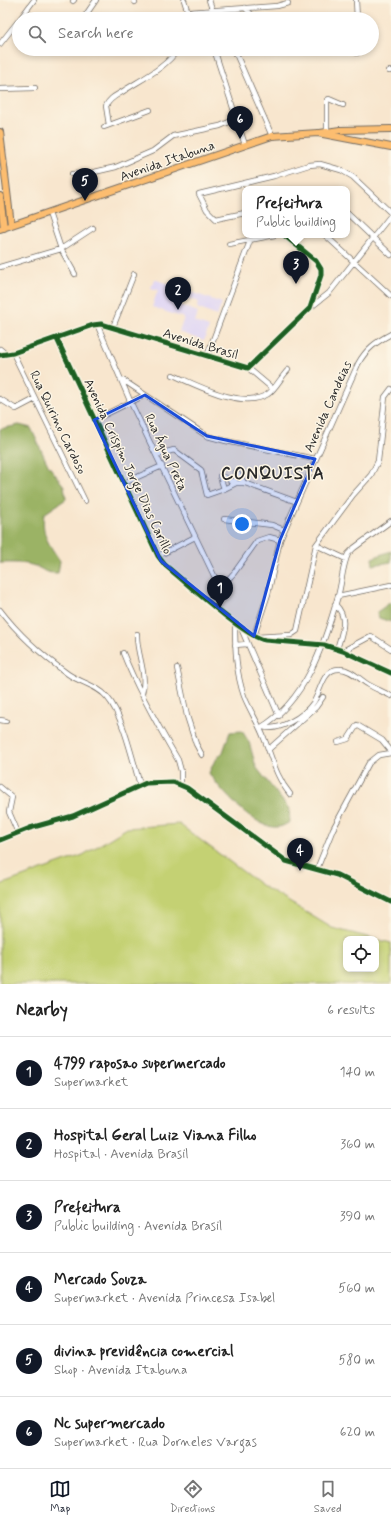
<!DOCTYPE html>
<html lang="en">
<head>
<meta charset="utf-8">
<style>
	body { margin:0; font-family:Mynerve,sans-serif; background:#f6f6f6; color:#222 }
	.controls { position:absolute; right:12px; bottom:12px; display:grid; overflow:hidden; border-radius:8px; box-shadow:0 2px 6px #0003 }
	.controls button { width:36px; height:36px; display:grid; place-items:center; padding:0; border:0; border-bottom:1px solid #e0e0e0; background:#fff; color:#222; font:20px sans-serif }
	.you { position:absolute; left:242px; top:524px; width:14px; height:14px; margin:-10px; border:3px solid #fff; border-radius:50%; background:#1a73e8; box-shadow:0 0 0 6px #1a73e833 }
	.badge { display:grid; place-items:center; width:26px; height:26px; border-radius:50%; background:#111827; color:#fff; font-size:13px; font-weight:700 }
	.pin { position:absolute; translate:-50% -33px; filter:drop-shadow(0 1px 2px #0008) }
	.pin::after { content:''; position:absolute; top:21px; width:14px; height:12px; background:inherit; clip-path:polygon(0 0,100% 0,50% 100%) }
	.popup { position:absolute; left:242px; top:186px; width:108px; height:52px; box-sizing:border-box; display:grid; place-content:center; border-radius:8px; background:#fff; filter:drop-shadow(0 1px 3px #0005); font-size:13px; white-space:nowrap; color:#767676 }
	.popup b { font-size:15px; color:#222 }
	.popup::after { content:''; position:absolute; left:50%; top:100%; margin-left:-8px; border:8px solid transparent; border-top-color:#fff }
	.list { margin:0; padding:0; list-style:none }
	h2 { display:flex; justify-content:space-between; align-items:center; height:52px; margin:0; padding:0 16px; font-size:17px }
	h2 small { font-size:13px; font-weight:400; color:#767676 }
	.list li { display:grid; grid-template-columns:26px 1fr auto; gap:12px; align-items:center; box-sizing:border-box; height:72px; padding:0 16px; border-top:1px solid #e0e0e0 }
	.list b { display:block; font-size:15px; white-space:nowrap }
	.list p { margin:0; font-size:13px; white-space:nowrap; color:#767676 }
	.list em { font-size:13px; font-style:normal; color:#767676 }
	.icon { flex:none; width:22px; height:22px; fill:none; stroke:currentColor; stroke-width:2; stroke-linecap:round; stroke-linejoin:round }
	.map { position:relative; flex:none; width:391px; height:984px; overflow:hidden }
	.search { position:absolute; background:#fff; box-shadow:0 2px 6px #0003; left:12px; right:12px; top:12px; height:44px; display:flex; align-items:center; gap:10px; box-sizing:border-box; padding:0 14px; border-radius:22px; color:#767676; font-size:15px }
	.sheet { height:484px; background:#fff }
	nav { display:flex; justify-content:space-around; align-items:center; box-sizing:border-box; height:56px; border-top:1px solid #e0e0e0; background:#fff; font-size:11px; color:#767676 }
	nav a { display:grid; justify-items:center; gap:2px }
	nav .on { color:#111827 }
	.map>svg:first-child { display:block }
	.built { fill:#dfd5f5 }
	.green { fill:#c4d173; stroke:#787e4f; fill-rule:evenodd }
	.forest { fill:#9bb365; stroke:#636f48 }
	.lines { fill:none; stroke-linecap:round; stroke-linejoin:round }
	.minor-casing { stroke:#736c64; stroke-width:6 }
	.major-casing { stroke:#736c64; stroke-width:8 }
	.minor { stroke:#fff; stroke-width:4.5 }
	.major { stroke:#fcbd6f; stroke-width:6 }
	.cycleway-casing { stroke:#fcf5e5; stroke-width:8 }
	.cycleway { stroke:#1b5e20; stroke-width:5 }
	.marked { fill:#1d4ed8; fill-opacity:0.2; stroke:#1d4ed8; stroke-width:3; stroke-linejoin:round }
	.labels { text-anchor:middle; stroke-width:3; stroke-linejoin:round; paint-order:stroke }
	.street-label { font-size:13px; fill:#2b2b2b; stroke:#fcf5e5 }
	.district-label { font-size:17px; font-weight:bold; letter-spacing:1px; fill:#2b2b2b; stroke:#fcf5e5 }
</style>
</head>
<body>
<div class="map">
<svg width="391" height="984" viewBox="0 0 391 984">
	<rect width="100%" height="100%" fill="#fcf5e5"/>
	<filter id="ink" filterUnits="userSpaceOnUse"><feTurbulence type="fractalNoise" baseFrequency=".025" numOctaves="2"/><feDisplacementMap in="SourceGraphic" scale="8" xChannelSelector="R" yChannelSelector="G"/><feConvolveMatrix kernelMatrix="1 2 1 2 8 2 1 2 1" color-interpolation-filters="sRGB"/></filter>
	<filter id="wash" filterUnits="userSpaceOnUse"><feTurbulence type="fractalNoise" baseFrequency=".012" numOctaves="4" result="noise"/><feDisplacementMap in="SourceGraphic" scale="16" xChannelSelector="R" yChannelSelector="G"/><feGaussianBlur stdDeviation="0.9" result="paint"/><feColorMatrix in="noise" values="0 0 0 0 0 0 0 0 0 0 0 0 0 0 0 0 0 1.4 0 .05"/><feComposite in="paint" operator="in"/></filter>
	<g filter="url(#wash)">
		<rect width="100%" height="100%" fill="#f8e6ce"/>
		<!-- built -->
		<path class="built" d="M154 279 222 303 217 316 197 308 199 302 183 297 179 305 198 312 195 322 209 327 204 341 179 332 184 318 152 307 158 290 151 288Z"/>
		<!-- green -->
		<path class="green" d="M179 824 261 885 332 928 391 943V984H0V885L83 855 127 828ZM346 939H376V969H346Z"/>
		<!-- forest -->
		<path class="forest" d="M19 425 31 428 48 465 64 486 66 499 44 514C41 535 49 544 60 561L58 573C43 573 47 571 35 566 24 562 11 563 0 563V429Z
			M391 551V562L373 565 372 558Z
			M391 602V622L379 618 377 612Z
			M242 731 249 742 256 767 289 809 290 822C286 824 282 827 278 827 256 830 220 790 209 773L214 762 223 752 230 732Z"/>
	</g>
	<g filter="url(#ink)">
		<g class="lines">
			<!-- minor casing -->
			<g class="minor-casing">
				<path id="minor" d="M134 0 135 2
					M184 0 190 19
					M209 0 212 9
					M356 0 357 19
					M73 1 74 0
					M245 8 256 19
					M189 12 277 6 288 3
					M20 19 34 0
					M83 19 96 0
					M190 19 200 17 209 19
					M0 44 19 20
					M214 49 245 145
					M234 49 272 136
					M357 53 358 49
					M389 71H391
					M0 89 35 88
					M109 125 106 106C110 97 118 95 125 90 142 79 167 67 178 49
					M104 127 150 110
					M327 131V100L329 99 343 105
					M72 174 90 173 116 167 153 151 173 136 220 126 236 119
					M49 213 61 249 75 274
					M245 213 216 219 207 210 199 194 274 176 309 165 320 164 341 170 353 177 391 213
					M347 213 391 255
					M325 235 391 296
					M229 244 275 235
					M0 267 61 249 93 228
					M310 308 329 293 391 215
					M97 324 131 403 220 588
					M113 327 134 274
					M57 339 131 498 158 556 165 565C184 581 245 637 265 640L324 645 343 651 391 673
					M0 349 6 354
					M13 353 85 501
					M0 355 13 353 93 325 101 324 248 368 310 308 321 275V269L316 261 284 235
					M207 356 250 241
					M248 368 273 389
					M173 375C197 385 242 410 268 394 276 388 281 377 288 370
					M123 380 207 436 226 441 315 459
					M0 399 16 409 35 399
					M94 420 145 395
					M156 455 174 450 201 470 207 495 224 489 220 476 229 479 231 482 235 480 237 475 235 472 240 476 244 483
					M124 483 162 466
					M224 489 236 483H245L297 502
					M224 519 272 525 284 530
					M316 545 346 559
					M158 556 195 537
					M338 596 391 585
					M208 601 234 573 257 541 269 537 280 540
					M335 604C349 618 342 632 337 649
					M0 610C19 635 43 656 68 674 81 683 97 685 107 697 123 715 133 761 140 785
					M235 623C235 648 236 673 244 696 250 711 259 724 264 738 272 758 276 777 290 794
					M241 628 279 716
					M137 634C136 653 148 674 142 693
					M254 636 268 594 280 540 358 364C366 349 376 342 391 334
					M256 637 291 635 297 631 316 545 353 495 371 475 378 461 385 397 391 389
					M235 645 247 644
					M343 651 371 636 391 649
					M123 653C137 689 158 726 178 760L181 771V784
					M177 668 187 716 196 744 202 755
					M0 720 6 721
					M263 727C279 732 304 716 313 703 321 692 322 668 340 669 351 669 360 680 369 685 376 689 384 692 391 696
					M260 728C306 701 324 645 338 596 342 583 342 567 348 554L354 548 391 521
					M338 742 348 739 357 725 382 740 391 751
					M269 749 316 707 323 697
					M0 787 12 797 9 812 18 833
					M0 840 30 828 73 816 146 783 173 782 187 788 286 861 337 875 391 902
					M317 869 333 829 369 763 379 755 391 753"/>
			</g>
			<!-- major casing -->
			<g class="major-casing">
				<path id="major" d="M0 132 11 225
					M320 133 340 130 391 129
					M0 196 4 228
					M0 229 272 136 318 133 391 147"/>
			</g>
			<!-- minor -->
			<use href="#minor" class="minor"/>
			<!-- major -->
			<use href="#major" class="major"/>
			<!-- cycleway casing -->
			<g class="cycleway-casing">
				<path id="cycleway" d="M57 339 131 498 158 556 165 565C184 581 245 637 265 640L324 645 343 651 391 673
					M0 355 13 353 93 325 101 324 248 368 310 308 321 275V269L316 261 284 235
					M0 840 30 828 73 816 146 783 173 782 187 788 286 861 337 875 391 902"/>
			</g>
			<!-- cycleway -->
			<use href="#cycleway" class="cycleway"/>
		</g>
	</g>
	<!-- marked area -->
	<path class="marked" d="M145 395 207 436 315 459 280 540 254 636 161 561 94 420Z"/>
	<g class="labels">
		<!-- street labels -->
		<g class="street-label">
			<text transform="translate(167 160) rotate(-19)" y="5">Avenida Itabuna</text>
			<text transform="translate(201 343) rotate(17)" y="5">Avenida Brasil</text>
			<text transform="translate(327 406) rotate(-66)" y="5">Avenida Candeias</text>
			<text transform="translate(59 422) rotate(64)" y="5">Rua Quirino Cardoso</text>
			<text transform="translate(167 452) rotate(65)" y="5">Rua Água Preta</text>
			<text transform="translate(129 466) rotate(65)" y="5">Avenida Crispim Jorge Dias Carillo</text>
		</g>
		<!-- district labels -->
		<g class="district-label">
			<text x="273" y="479">CONQUISTA</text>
		</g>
	</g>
</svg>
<div class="controls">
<button><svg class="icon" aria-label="locate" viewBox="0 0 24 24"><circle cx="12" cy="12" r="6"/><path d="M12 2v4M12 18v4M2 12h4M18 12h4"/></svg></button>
</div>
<div class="you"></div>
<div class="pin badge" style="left:220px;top:608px">1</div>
<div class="pin badge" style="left:178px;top:310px">2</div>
<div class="pin badge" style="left:296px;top:284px">3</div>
<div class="popup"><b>Prefeitura</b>Public building</div>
<div class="pin badge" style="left:300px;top:871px">4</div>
<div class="pin badge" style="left:85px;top:201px">5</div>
<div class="pin badge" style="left:240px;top:139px">6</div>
<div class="search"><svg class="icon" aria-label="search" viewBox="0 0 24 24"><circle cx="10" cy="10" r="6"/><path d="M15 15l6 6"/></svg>Search here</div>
</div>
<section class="sheet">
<h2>Nearby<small>6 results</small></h2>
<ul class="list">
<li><span class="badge">1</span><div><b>4799 raposao supermercado</b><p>Supermarket</p></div><em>140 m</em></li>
<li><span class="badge">2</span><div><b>Hospital Geral Luiz Viana Filho</b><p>Hospital · Avenida Brasil</p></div><em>360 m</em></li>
<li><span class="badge">3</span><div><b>Prefeitura</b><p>Public building · Avenida Brasil</p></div><em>390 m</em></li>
<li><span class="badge">4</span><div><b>Mercado Souza</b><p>Supermarket · Avenida Princesa Isabel</p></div><em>560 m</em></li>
<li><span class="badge">5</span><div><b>divina previdência comercial</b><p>Shop · Avenida Itabuna</p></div><em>580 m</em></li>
<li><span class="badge">6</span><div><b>Nc supermercado</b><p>Supermarket · Rua Dorneles Vargas</p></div><em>620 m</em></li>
</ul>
</section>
<nav>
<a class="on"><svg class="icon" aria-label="map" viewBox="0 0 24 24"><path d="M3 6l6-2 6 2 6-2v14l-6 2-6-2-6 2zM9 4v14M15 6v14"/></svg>Map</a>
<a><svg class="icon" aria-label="directions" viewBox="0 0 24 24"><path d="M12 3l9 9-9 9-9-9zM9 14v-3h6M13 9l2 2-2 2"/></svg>Directions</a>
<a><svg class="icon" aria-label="saved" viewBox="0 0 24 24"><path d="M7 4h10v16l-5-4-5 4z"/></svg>Saved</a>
</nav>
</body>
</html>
